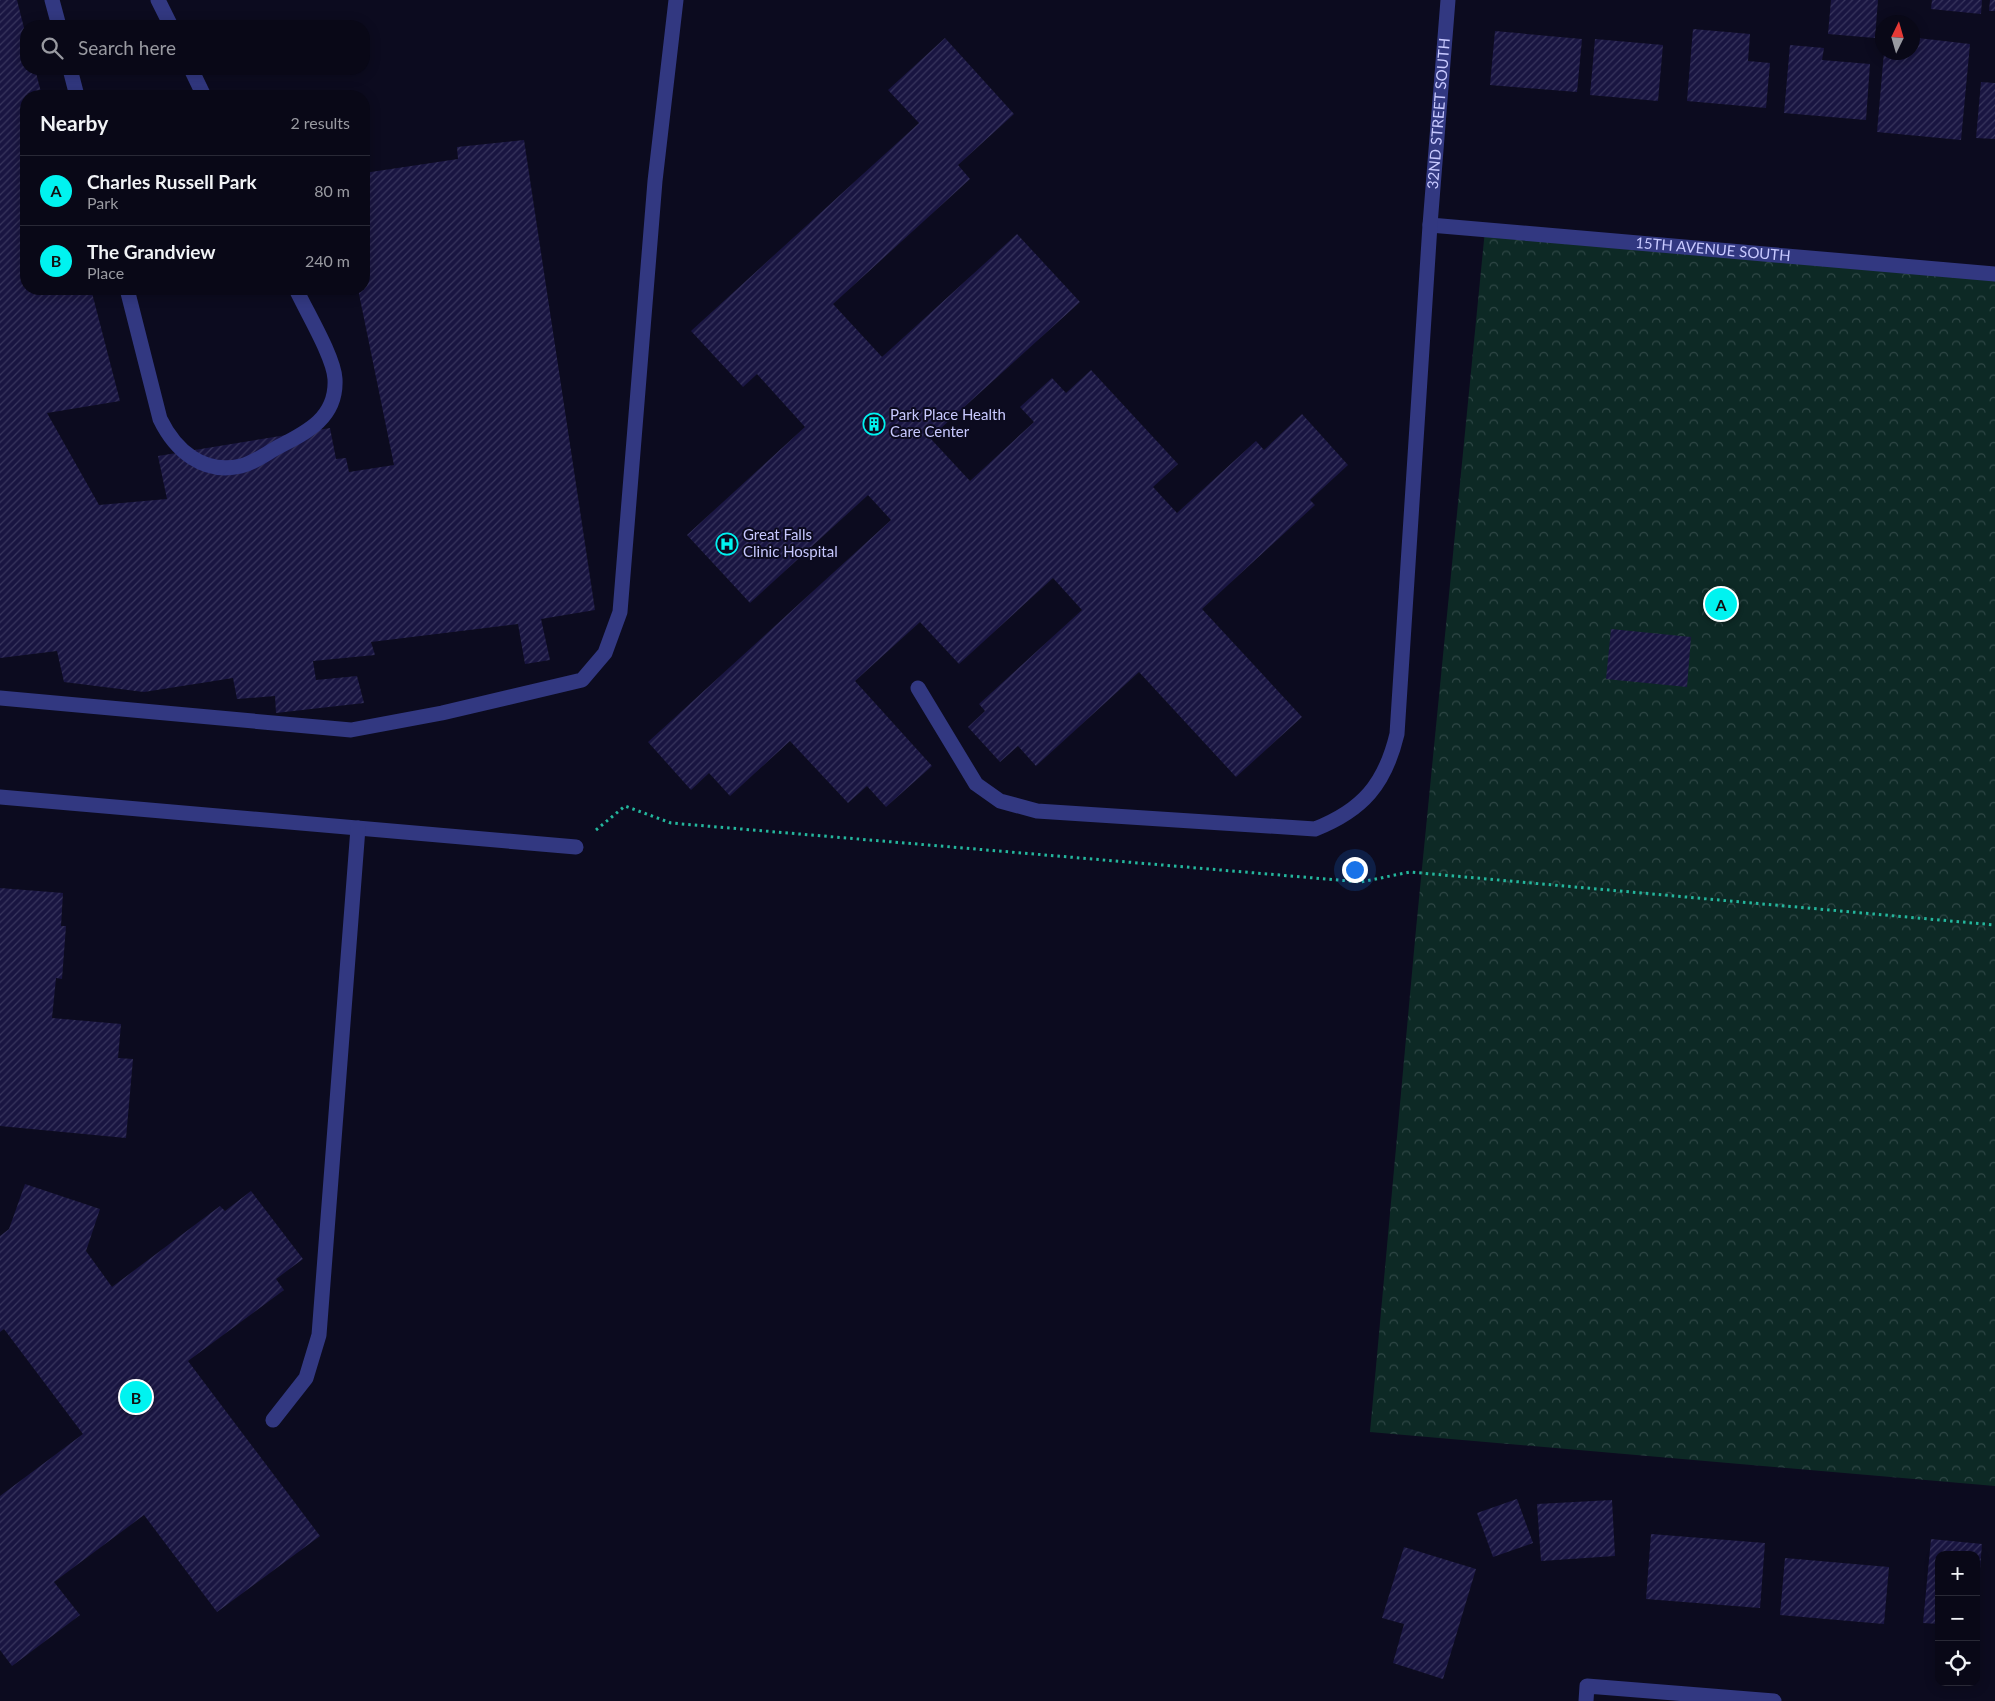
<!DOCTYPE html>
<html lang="en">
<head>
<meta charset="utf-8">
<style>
	body { margin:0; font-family:Lato,sans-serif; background:#171624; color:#f1f3f6 }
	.controls { position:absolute; right:15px; bottom:15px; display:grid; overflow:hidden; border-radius:10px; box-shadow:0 2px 12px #0003 }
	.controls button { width:45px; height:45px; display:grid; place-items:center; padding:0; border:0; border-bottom:1px solid #292936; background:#090817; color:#f1f3f6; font:25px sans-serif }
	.compass { position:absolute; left:1875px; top:15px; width:45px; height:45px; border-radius:50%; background:#090817; box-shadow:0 2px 12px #0003; rotate:5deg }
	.you { position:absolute; left:1354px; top:869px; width:18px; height:18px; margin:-12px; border:4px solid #fff; border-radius:50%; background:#1a73e8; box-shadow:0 0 0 8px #1a73e833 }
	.badge { display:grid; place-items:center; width:32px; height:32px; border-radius:50%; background:#00f3f0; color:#111; font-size:16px; font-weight:700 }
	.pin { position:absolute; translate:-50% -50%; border:2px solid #fff; box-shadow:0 1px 5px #0006 }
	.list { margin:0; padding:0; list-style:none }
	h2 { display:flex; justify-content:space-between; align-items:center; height:65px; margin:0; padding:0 20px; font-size:21px }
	h2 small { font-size:16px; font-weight:400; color:#999aa1 }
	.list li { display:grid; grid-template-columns:32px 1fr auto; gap:15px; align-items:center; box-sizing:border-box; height:70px; padding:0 20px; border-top:1px solid #292936 }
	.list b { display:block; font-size:19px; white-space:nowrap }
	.list p { margin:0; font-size:16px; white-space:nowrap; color:#999aa1 }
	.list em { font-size:16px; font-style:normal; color:#999aa1 }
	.icon { flex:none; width:28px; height:28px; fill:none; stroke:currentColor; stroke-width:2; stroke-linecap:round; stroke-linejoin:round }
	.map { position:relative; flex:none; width:1995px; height:1701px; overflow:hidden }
	.search { position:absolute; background:#090817; box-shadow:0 2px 12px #0003; left:20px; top:20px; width:350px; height:55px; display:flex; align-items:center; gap:12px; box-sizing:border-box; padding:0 18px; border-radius:20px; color:#999aa1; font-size:19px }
	.panel { position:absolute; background:#090817; box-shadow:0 2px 12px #0003; left:20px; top:90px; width:350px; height:205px; border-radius:20px }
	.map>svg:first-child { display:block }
	.park { fill:url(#park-crowns) }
	.building { fill:url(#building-hatch) }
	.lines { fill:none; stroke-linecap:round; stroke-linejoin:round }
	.path { stroke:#24b79d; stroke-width:3; stroke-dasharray:2.5 4; stroke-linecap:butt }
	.minor { stroke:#323881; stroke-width:15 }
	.labels { text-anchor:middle; stroke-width:4; stroke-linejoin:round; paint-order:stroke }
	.street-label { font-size:15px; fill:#c8c9ff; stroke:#0c0b1f }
	.poi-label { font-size:15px; fill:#c8c9ff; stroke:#0c0b1f; text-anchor:start }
</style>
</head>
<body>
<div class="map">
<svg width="1995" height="1701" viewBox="0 0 1995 1701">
	<defs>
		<pattern id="park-crowns" width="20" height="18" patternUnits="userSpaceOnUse" patternTransform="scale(1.25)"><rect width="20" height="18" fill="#0d2925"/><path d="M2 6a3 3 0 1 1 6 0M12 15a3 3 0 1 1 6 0" fill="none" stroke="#2f4746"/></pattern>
		<pattern id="building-hatch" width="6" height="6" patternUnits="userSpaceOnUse" patternTransform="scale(1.25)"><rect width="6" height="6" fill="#191541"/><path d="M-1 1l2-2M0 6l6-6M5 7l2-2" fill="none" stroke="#39365e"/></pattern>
	</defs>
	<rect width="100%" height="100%" fill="#0c0b1f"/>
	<!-- park -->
	<path class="park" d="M1485 230 1995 279V1486L1370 1432 1416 929Z"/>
	<!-- building -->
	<path class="building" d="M0 0H17L26 36V69H35L42 96H26V289H91L120 401 47 413 99 505 167 499 158 456 330 428 336 459 346 458 349 472 394 465 358 289H364V173L458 159 457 147 524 140 595 610 541 619 550 660 525 664 518 624 371 642 375 655 313 661 316 680 357 676 364 703 276 713 275 696 237 699 233 678 144 692 64 682 57 651 0 658Z
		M1831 0H1878L1875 38 1828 34Z
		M1932 0H1982L1981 14 1931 9Z
		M1990 0H1995V11H1989Z
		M1693 29 1750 34 1748 61 1770 63 1766 108 1687 101Z
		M1495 31 1582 39 1577 92 1490 85Z
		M945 38 1014 114 958 165 970 179 833 304 882 357 1017 234 1080 302 930 438 970 481 1034 422 1020 407 1052 378 1066 393 1091 370 1178 464 1153 487 1177 513 1256 441 1264 450 1302 414 1348 465 1310 500 1315 505 1202 609 1302 717 1236 777 1139 672 1036 766 1018 746 1000 762 968 727 985 711 979 704 1082 610 1053 578 959 664 920 622 855 681 932 766 886 807 867 786 848 803 790 741 730 796 709 773 691 790 648 742 891 520 868 495 750 603 687 535 805 427 757 374 743 387 691 331 919 123 888 90Z
		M1918 38 1970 44 1961 140 1877 132 1884 52H1912V49H1917Z
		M1595 39 1663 45 1658 101 1590 95Z
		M1790 45 1824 48 1822 60 1870 64 1866 120 1784 113Z
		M1981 82 1995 83V139L1976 138Z
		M1611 629 1691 637 1687 687 1606 679Z
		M0 888 63 893 61 926H66L62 979 56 978 52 1018 121 1024 118 1058 133 1059 126 1138 0 1126Z
		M25 1184 100 1209 86 1251 112 1287 220 1206 225 1211 251 1191 303 1259 276 1279 284 1290 188 1361 320 1536 217 1612 144 1515 54 1582 80 1615 12 1666 0 1650V1496L83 1434 4 1329 0 1332V1236L9 1229Z
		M1517 1499 1533 1543 1493 1557 1477 1513Z
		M1612 1500 1615 1556 1541 1561 1537 1504Z
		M1651 1534 1765 1543 1760 1608 1646 1599Z
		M1931 1539 1982 1544 1978 1593 1976 1555H1939V1624L1923 1623Z
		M1404 1547 1476 1569 1443 1679 1393 1663 1404 1624 1382 1618Z
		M1785 1558 1889 1567 1884 1624 1780 1615Z"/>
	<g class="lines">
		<!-- path -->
		<path class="path" d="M596 830 625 806 671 823 1361 882 1410 872 1995 925"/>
		<!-- minor -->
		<g class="minor">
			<path d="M52 0 59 26"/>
			<path d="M158 0 171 26"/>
			<path d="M70 69 77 96"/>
			<path d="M191 69 204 96"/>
			<path id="s1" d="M1430 225 1995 274"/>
			<path d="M127 289 160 419C175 450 203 475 241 466 254 463 267 453 278 447 308 432 337 417 335 379 334 357 306 311 296 289"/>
			<path id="s2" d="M918 688 976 784 1000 801 1037 811 1315 829C1363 810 1385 784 1397 734L1430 225 1448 0"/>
			<path d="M0 698 351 730 442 713 582 680 605 653 620 612 655 181 676 0"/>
			<path d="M0 797 576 847"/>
			<path d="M273 1420 306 1378 319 1335 358 828"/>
			<path d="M1586 1701 1587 1686 1774 1701"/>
		</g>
	</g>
	<!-- icons -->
	<defs>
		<g id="building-ring" transform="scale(1.125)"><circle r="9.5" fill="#0c0b1f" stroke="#00f3f0" stroke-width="1.5"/><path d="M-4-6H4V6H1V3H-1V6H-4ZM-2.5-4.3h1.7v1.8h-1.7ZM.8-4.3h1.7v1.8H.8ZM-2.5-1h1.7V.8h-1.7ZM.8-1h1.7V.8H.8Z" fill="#00f3f0"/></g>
		<g id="hospital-ring" transform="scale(1.125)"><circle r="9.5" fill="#0c0b1f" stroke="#00f3f0" stroke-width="1.5"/><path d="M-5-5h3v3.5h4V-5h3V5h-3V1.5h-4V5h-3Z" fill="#00f3f0"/></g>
	</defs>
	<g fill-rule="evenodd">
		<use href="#building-ring" x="874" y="424"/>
		<use href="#hospital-ring" x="727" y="544"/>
	</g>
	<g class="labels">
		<!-- street labels -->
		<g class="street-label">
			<text dy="5" stroke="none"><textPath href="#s2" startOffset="1212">32ND STREET SOUTH</textPath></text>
			<text dy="5" stroke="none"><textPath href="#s1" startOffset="284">15TH AVENUE SOUTH</textPath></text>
		</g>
		<!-- poi labels -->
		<g class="poi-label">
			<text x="890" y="420">Park Place Health<tspan x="890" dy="17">Care Center</tspan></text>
			<text x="743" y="540">Great Falls<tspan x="743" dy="17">Clinic Hospital</tspan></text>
		</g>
	</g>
</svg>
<div class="controls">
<button>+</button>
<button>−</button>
<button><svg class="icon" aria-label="locate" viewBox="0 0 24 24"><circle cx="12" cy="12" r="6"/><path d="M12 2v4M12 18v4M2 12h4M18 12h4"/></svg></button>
</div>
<svg class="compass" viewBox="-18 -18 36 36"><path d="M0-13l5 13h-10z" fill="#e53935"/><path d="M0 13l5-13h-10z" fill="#999aa1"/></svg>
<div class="you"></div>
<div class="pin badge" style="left:1721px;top:604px">A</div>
<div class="pin badge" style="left:136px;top:1397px">B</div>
<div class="search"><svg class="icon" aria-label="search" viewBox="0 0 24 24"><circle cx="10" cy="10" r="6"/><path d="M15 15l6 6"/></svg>Search here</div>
<section class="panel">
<h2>Nearby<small>2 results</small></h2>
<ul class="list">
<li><span class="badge">A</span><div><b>Charles Russell Park</b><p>Park</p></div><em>80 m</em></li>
<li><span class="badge">B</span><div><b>The Grandview</b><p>Place</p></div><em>240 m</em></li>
</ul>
</section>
</div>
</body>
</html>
